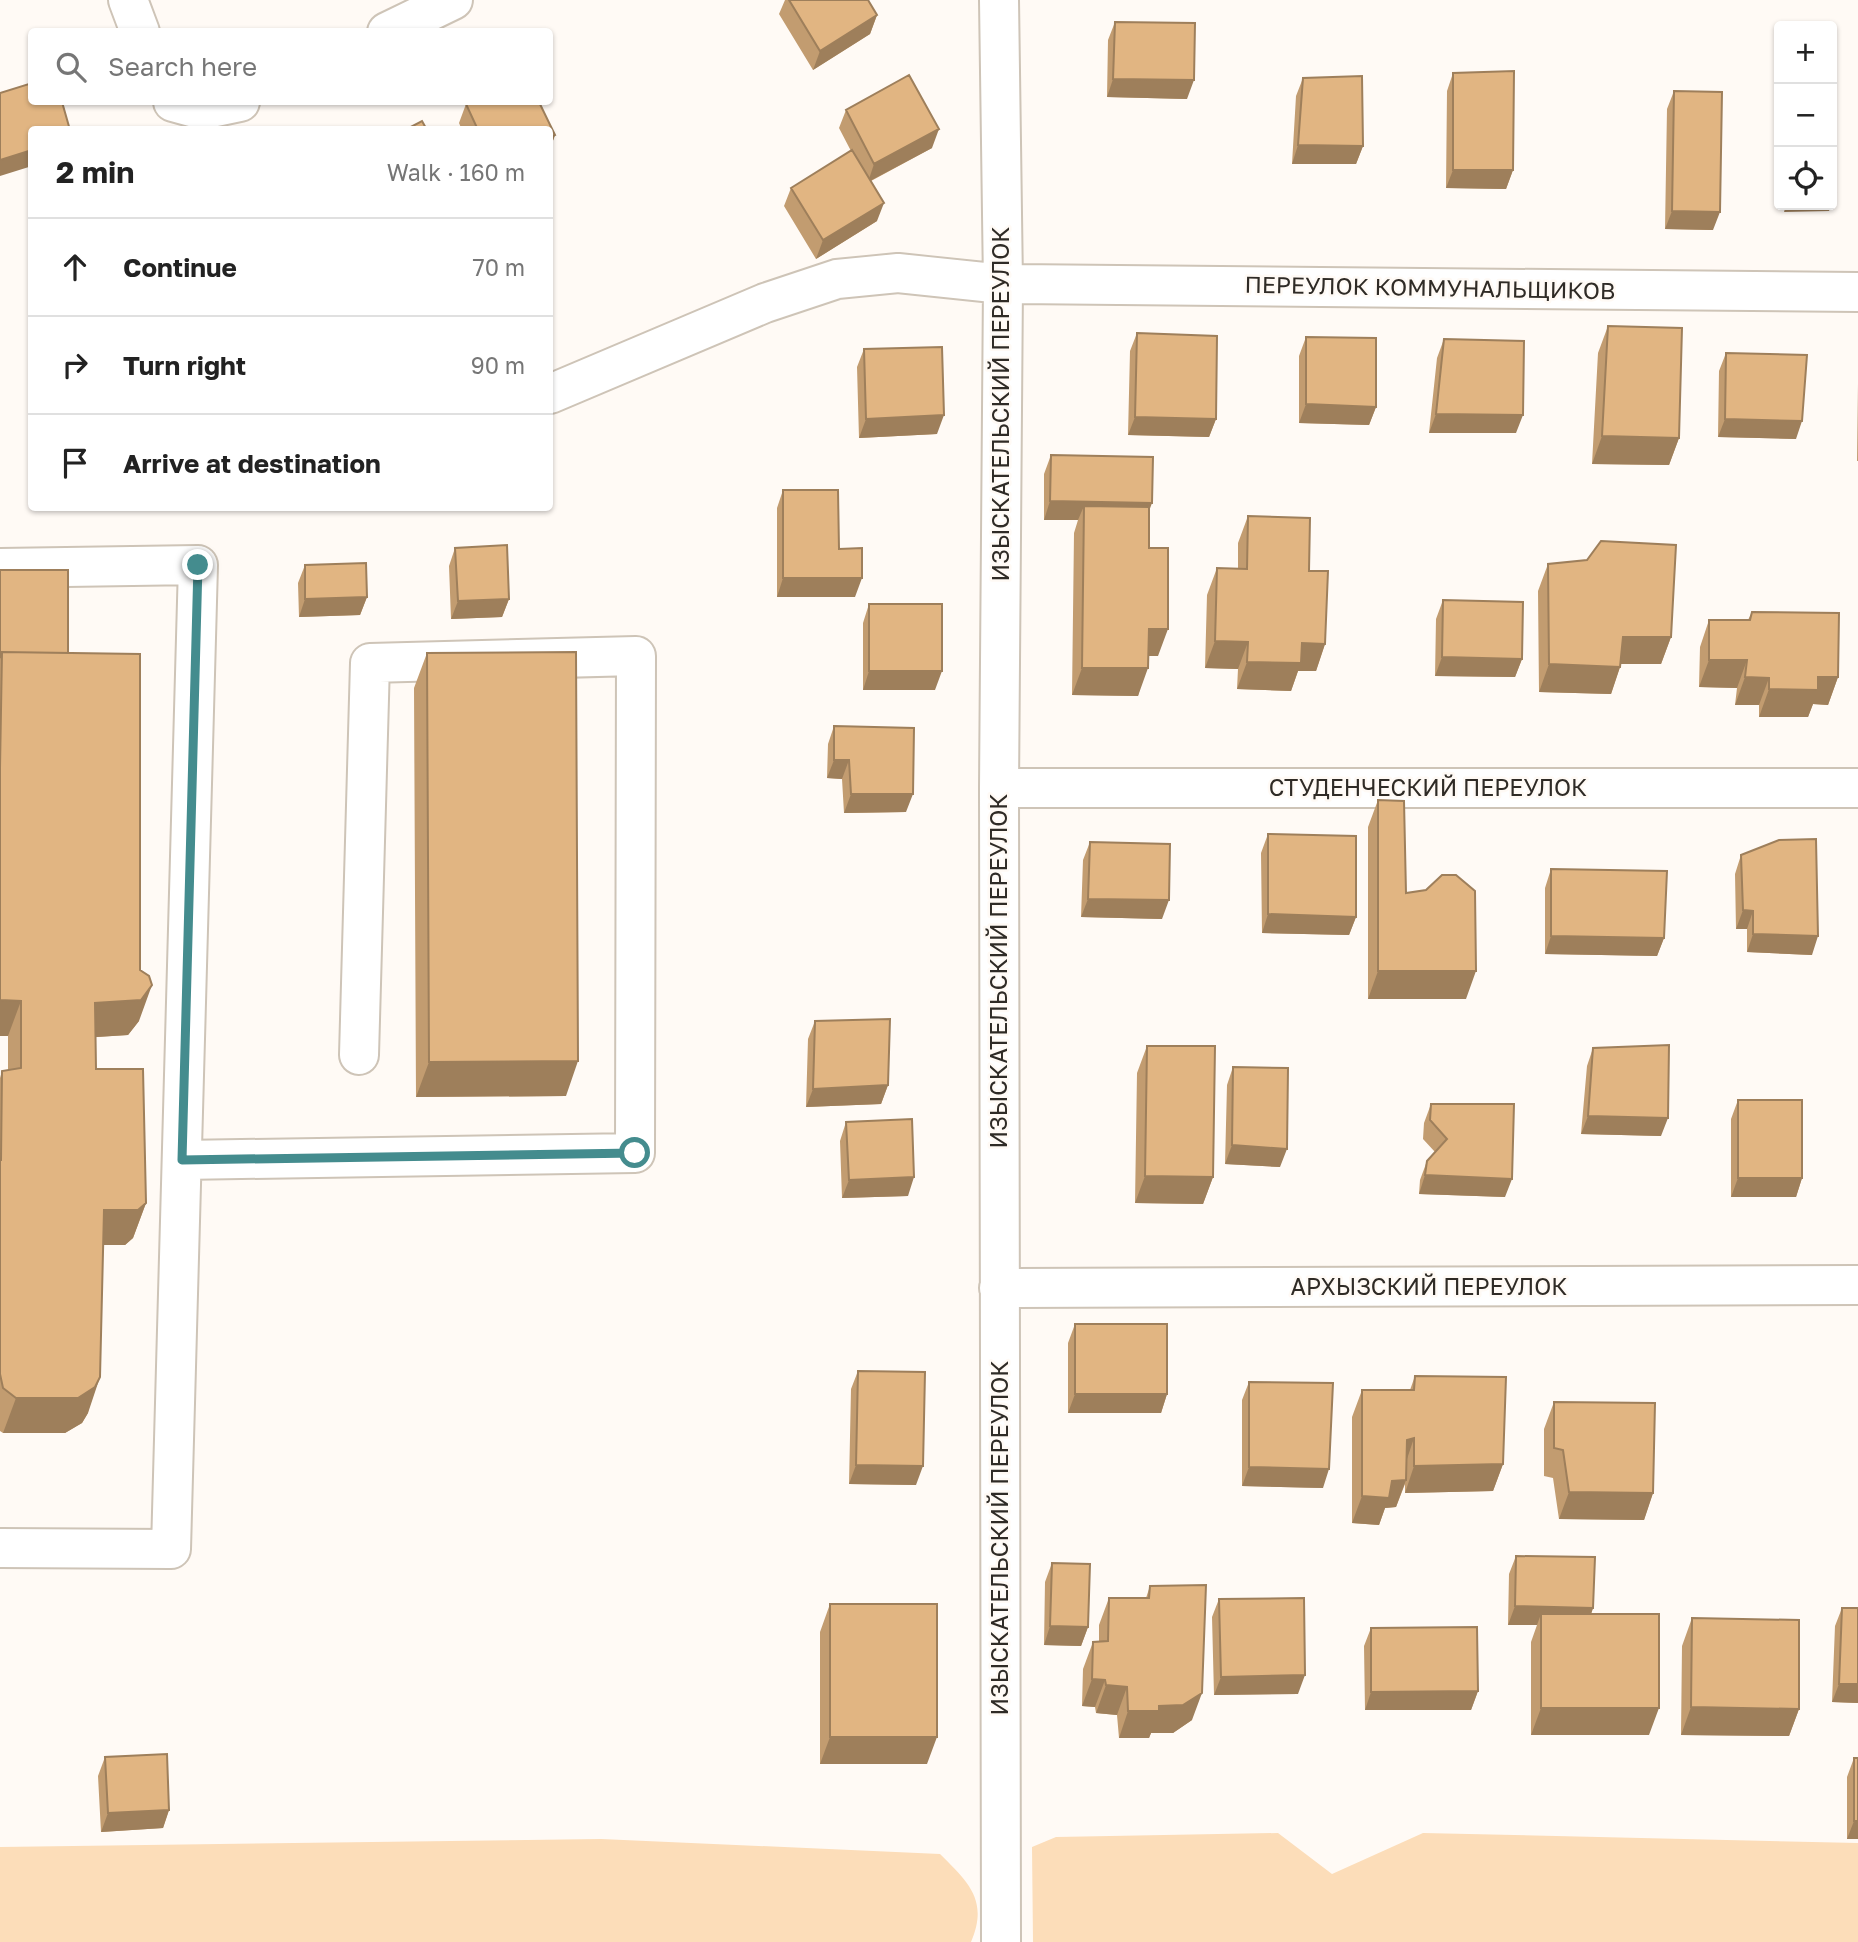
<!DOCTYPE html>
<html lang="en">
<head>
<meta charset="utf-8">
<style>
	body { margin:0; font-family:"Golos Text",sans-serif; background:#f2f2f2; color:#222 }
	.controls { position:absolute; right:21px; top:21px; display:grid; overflow:hidden; border-radius:7px; box-shadow:0 2px 5px #0004 }
	.controls button { width:63px; height:63px; display:grid; place-items:center; padding:0; border:0; border-bottom:2px solid #e0e0e0; background:#fff; color:#222; font:35px sans-serif }
	.stop { position:absolute; width:21px; height:21px; margin:-16px; border:5px solid #448c8e; border-radius:50%; background:#fff }
	.stop.end { background:#448c8e; border-color:#fff; box-shadow:0 2px 7px #0008 }
	.list { margin:0; padding:0; list-style:none }
	h2 { display:flex; justify-content:space-between; align-items:center; height:91px; margin:0; padding:0 28px; font-size:30px }
	h2 small { font-size:23px; font-weight:400; color:#767676 }
	.list li { display:grid; grid-template-columns:46px 1fr auto; gap:21px; align-items:center; box-sizing:border-box; height:98px; padding:0 28px; border-top:2px solid #e0e0e0 }
	.list b { display:block; font-size:26px; white-space:nowrap }
	.list em { font-size:23px; font-style:normal; color:#767676 }
	.icon { flex:none; width:38px; height:38px; fill:none; stroke:currentColor; stroke-width:2; stroke-linecap:round; stroke-linejoin:round }
	.map { position:relative; flex:none; width:1858px; height:1942px; overflow:hidden }
	.search { position:absolute; background:#fff; box-shadow:0 2px 5px #0004; left:28px; top:28px; width:525px; height:77px; display:flex; align-items:center; gap:18px; box-sizing:border-box; padding:0 24px; border-radius:7px; color:#767676; font-size:26px }
	.panel { position:absolute; background:#fff; box-shadow:0 2px 5px #0004; left:28px; top:126px; width:525px; height:385px; border-radius:7px }
	.map>svg:first-child { display:block }
	.green { fill:#fcddb9 }
	.lines { fill:none; stroke-linecap:round; stroke-linejoin:round }
	.minor-casing { stroke:#cec4b7; stroke-width:42 }
	.minor { stroke:#fff; stroke-width:38 }
	.wall { fill:#c29c70 }
	.shaded-wall { fill:#9e7f5b }
	.building { fill:#e1b582; stroke:#9e7f5b; stroke-width:2 }
	.route { stroke:#448c8e; stroke-width:9 }
	.labels { text-anchor:middle; stroke-width:5; stroke-linejoin:round; paint-order:stroke }
	.street-label { font-size:23px; fill:#2f2b26; stroke:#fffaf5 }
</style>
</head>
<body>
<div class="map">
<svg width="1858" height="1942" viewBox="0 0 1858 1942">
	<rect width="100%" height="100%" fill="#fffaf5"/>
	<!-- green -->
	<path class="green" d="M1278 1833 1332 1874 1423 1833 1858 1843V1942H1033L1032 1847 1056 1837Z
		M601 1839 940 1854C968 1882 989 1900 971 1942H0V1847Z"/>
	<g class="lines">
		<!-- minor casing -->
		<g class="minor-casing">
			<path id="minor" d="M128 0 140 32
				M999 0 1003 284 999 788 1001 1942
				M387 32 453 0
				M173 102 202 110 240 102
				M550 394 765 303 837 279 898 273 1003 284 1858 292
				M0 568 198 565 171 1549 0 1548
				M999 788H1858
				M182 1160 635 1153 636 656 370 663 359 1055
				M999 1288 1858 1285"/>
		</g>
		<!-- minor -->
		<use href="#minor" class="minor"/>
	</g>
	<!-- wall -->
	<path class="wall" d="M785 0H868L877 15 870 34 813 70 779 14Z
		M1115 22 1187 99 1107 97 1108 40Z
		M1453 73 1513 170 1506 189 1446 188 1447 91Z
		M1303 78 1363 146 1356 164H1292L1296 96Z
		M1674 91 1713 230 1665 229 1667 109Z
		M471 102H539L555 135 550 149V130H462L459 123 466 104Z
		M846 110 932 148 871 181 877 221 816 259 784 206 791 188 851 151 839 128Z
		M1608 326 1679 438 1669 465 1592 464 1598 353Z
		M1137 333 1216 419 1209 437 1128 435 1130 351Z
		M1306 337 1376 407 1369 425 1299 423V356Z
		M1444 339 1516 433H1429L1437 358Z
		M864 349 937 434 859 438 857 367Z
		M1726 353 1796 439 1718 437 1719 371Z
		M1858 383V461H1857Z
		M1051 455 1149 512V548L1158 656H1148L1138 696 1072 695 1074 533 1078 520H1044V474Z
		M783 490 839 549 855 597H777V508Z
		M1248 516 1309 571 1325 644 1316 671H1298L1291 691 1237 689 1238 669 1205 668 1207 595 1217 568H1238V543Z
		M455 548 509 599 502 617 451 619 449 566Z
		M1548 564 1671 637 1661 664H1621L1611 694 1539 692 1538 591Z
		M305 565 367 597 360 615 299 617 298 583Z
		M0 570 68 653 139 1021 128 1035 95 1037 96 1069 146 1203 133 1238 125 1245H103L88 1413 82 1423 65 1433H3L0 1431V1078L2 1071 8 1070V1036H0Z
		M1443 600 1522 659 1515 677 1435 676 1436 619Z
		M869 604 935 690H863V623Z
		M1752 612 1838 677 1828 705 1813 704 1808 717H1759V705H1735L1737 688 1699 687 1700 647 1709 620H1748Z
		M427 653 566 1096 416 1097 414 688Z
		M834 726 906 812 844 813 842 779 827 778 828 744Z
		M1378 800 1406 893 1466 999H1368V827Z
		M1268 834 1356 917 1349 935 1262 933 1261 853Z
		M1090 842 1162 919 1081 917 1083 860Z
		M1741 855 1812 955 1747 952V929H1736L1735 874Z
		M1551 869 1664 938 1657 956 1545 954V888Z
		M815 1021 888 1085 881 1104 806 1107 808 1039Z
		M1147 1046 1213 1177 1203 1204 1135 1203 1137 1073Z
		M1593 1048 1661 1136 1581 1134 1587 1066Z
		M1233 1067 1280 1167 1225 1164 1227 1085Z
		M1738 1100 1802 1178 1796 1197H1731V1119Z
		M1431 1104 1505 1197 1419 1194 1420 1180 1427 1161 1435 1152 1423 1139 1424 1123Z
		M846 1122 908 1196 842 1198 840 1141Z
		M1075 1324 1167 1394 1161 1413H1068V1343Z
		M858 1371 916 1485 849 1484 851 1389Z
		M1415 1376 1503 1464 1493 1491 1405 1493V1484L1396 1507 1385 1508 1379 1525 1352 1523V1417L1362 1390H1410Z
		M1249 1382 1323 1488 1242 1486V1400Z
		M1554 1402 1653 1493 1644 1520 1559 1519 1553 1478 1544 1476V1429Z
		M1516 1556 1593 1608 1591 1614 1649 1735H1531V1642L1537 1625H1508L1509 1574Z
		M1052 1563 1088 1627 1081 1646 1044 1645 1045 1582Z
		M1150 1586 1192 1720 1173 1733H1151L1149 1738H1119L1117 1715 1096 1713 1095 1707 1082 1706 1083 1669 1093 1642 1099 1641V1625L1109 1598H1146Z
		M1219 1599 1298 1694 1214 1695 1212 1617Z
		M830 1604 927 1764H820V1632Z
		M1842 1608H1858V1703L1832 1702 1835 1626Z
		M1692 1618 1799 1709 1789 1736 1681 1735 1682 1646Z
		M1371 1628 1478 1691 1471 1710H1365L1364 1646Z
		M105 1757 169 1810 163 1828 101 1832 98 1776Z
		M1854 1758 1858 1839H1847V1777Z"/>
	<!-- shaded-wall -->
	<path class="shaded-wall" d="M877 15 870 34 813 70 820 51Z
		M1113 79 1194 80 1187 99 1107 97Z
		M939 129 932 148 868 182 874 164Z
		M555 135 550 149V137Z
		M1298 145 1363 146 1356 164H1292Z
		M32 150V166L0 176V160Z
		M1453 170H1513L1506 189 1446 188Z
		M1832 192H1836L1832 204Z
		M884 203 877 221 816 259 823 240Z
		M1786 205H1831L1829 211 1784 212Z
		M1672 211 1720 212 1713 230 1665 229Z
		M1306 404 1376 407 1369 425 1299 423Z
		M1436 414 1523 415 1516 433H1429Z
		M944 415 937 434 859 438 866 419Z
		M1135 417 1216 419 1209 437 1128 435Z
		M1725 419 1802 421 1796 439 1718 437Z
		M1602 436 1679 438 1669 465 1592 464Z
		M1050 501 1152 503 1145 522 1084 506 1078 520H1044Z
		M783 578H862L855 597H777Z
		M367 597 360 615 299 617 305 599Z
		M509 599 502 617 451 619 458 601Z
		M1149 629H1168L1158 656H1139Z
		M1623 637H1671L1661 664H1613Z
		M1215 641 1248 642 1238 669 1205 668Z
		M1302 643 1325 644 1316 671H1298L1291 691 1237 689 1247 662Z
		M1442 657 1522 659 1515 677 1435 676Z
		M1709 660H1747L1737 688 1699 687Z
		M1549 664 1620 667 1611 694 1539 692Z
		M1082 668H1148L1138 696 1072 695Z
		M869 671H942L935 690H863Z
		M1745 677 1769 678 1759 705H1735Z
		M1818 677H1838L1828 705 1813 704 1808 717H1759L1769 689Z
		M834 760H849L842 779 827 778Z
		M851 794H913L906 812 844 813Z
		M1088 899 1169 900 1162 919 1081 917Z
		M1743 910 1753 911 1747 929H1736Z
		M1268 914 1356 917 1349 935 1262 933Z
		M1753 934 1818 936 1812 955 1747 952Z
		M1551 936 1664 938 1657 956 1545 954Z
		M1378 971H1476L1466 999H1368Z
		M152 985 139 1021 128 1035 82 1038 95 1003Z
		M0 1000 21 1001 8 1036H0Z
		M578 1061 566 1096 416 1097 429 1062Z
		M888 1085 881 1104 806 1107 813 1089Z
		M1588 1116 1668 1118 1661 1136 1581 1134Z
		M1232 1145 1287 1149 1280 1167 1225 1164Z
		M1425 1175 1512 1179 1505 1197 1419 1194Z
		M1145 1176 1213 1177 1203 1204 1135 1203Z
		M914 1177 908 1196 842 1198 849 1180Z
		M1738 1178H1802L1796 1197H1731Z
		M146 1203 133 1238 125 1245H91L104 1210Z
		M100 1377 88 1413 82 1423 65 1433H3L16 1398Z
		M1075 1394H1167L1161 1413H1068Z
		M1414 1438 1405 1465 1407 1440Z
		M1503 1464 1493 1491 1405 1493 1414 1466Z
		M856 1465 923 1466 916 1485 849 1484Z
		M1249 1467 1329 1469 1323 1488 1242 1486Z
		M1406 1480 1396 1507 1385 1508 1379 1525 1352 1523 1362 1496 1392 1481Z
		M1569 1492 1653 1493 1644 1520 1559 1519Z
		M1515 1606 1593 1608 1587 1626 1541 1614 1537 1625H1508Z
		M1050 1626 1088 1627 1081 1646 1044 1645Z
		M1305 1675 1298 1694 1214 1695 1221 1677Z
		M1092 1679 1105 1680 1095 1707 1082 1706Z
		M1839 1684H1858V1703L1832 1702Z
		M1106 1685 1127 1687 1117 1715 1096 1713Z
		M1478 1691 1471 1710H1365L1371 1692Z
		M1202 1693 1192 1720 1173 1733H1151L1149 1738H1119L1128 1711 1159 1706Z
		M1691 1707 1799 1709 1789 1736 1681 1735Z
		M1541 1708H1659L1649 1735H1531Z
		M830 1737H937L927 1764H820Z
		M169 1810 163 1828 101 1832 108 1813Z
		M1854 1821H1858V1839H1847Z"/>
	<!-- building -->
	<path class="building" d="M789 0H868L877 15 820 51Z
		M1115 22 1195 23 1194 80 1113 79Z
		M1514 71 1513 170H1453V73Z
		M909 75 939 129 874 164 846 110Z
		M1362 76 1363 146 1298 145 1303 78Z
		M32 83V102H62L70 130H32V150L0 160V93Z
		M1674 91 1722 92 1720 212 1672 211Z
		M471 102H539L555 135 550 137V130H478L466 104Z
		M1832 116H1833L1836 192H1832Z
		M422 121 427 130H405Z
		M852 150 884 203 823 240 791 188Z
		M1608 326 1682 328 1679 438 1602 436Z
		M1137 333 1217 336 1216 419 1135 417Z
		M1306 337 1376 338V407L1306 404Z
		M1444 339 1524 341 1523 415 1436 414Z
		M942 347 944 415 866 419 864 349Z
		M1726 353 1807 355 1802 421 1725 419Z
		M1051 455 1153 457 1152 503 1050 501Z
		M783 490H838L839 549 862 548V578H783Z
		M1084 506 1149 507V548H1168V629H1149L1148 668H1082Z
		M1248 516 1310 518 1309 571H1328L1325 644 1302 643 1301 663 1247 662 1248 642 1215 641 1217 568 1247 569Z
		M1601 541 1676 545 1671 637H1623L1620 667 1549 664 1548 564 1587 560Z
		M507 545 509 599 458 601 455 548Z
		M366 563 367 597 305 599V565Z
		M0 570H68V653L2 652 0 658Z
		M1443 600 1523 602 1522 659 1442 657Z
		M869 604H942V671H869Z
		M1752 612 1839 613 1838 677H1818V690L1769 689V678L1745 677 1747 660H1709V620H1750Z
		M2 652 140 654V970L149 976 152 985 141 1000 95 1003 96 1069H143L146 1203 138 1210H104L100 1377 95 1387 78 1398H16L3 1388 0 1374V1160H1L2 1071 21 1068V1001L0 1000V768Z
		M576 652 578 1061 429 1062 427 653Z
		M834 726 914 728 913 794H851L849 760H834Z
		M1378 800 1404 801 1406 893 1426 890 1442 875H1456L1475 891 1476 971H1378Z
		M1268 834 1356 836V917L1268 914Z
		M1816 839 1818 936 1753 934V911L1743 910 1741 855 1779 840Z
		M1090 842 1170 844 1169 900 1088 899Z
		M1551 869 1667 871 1664 938 1551 936Z
		M890 1019 888 1085 813 1089 815 1021Z
		M1669 1045 1668 1118 1588 1116 1593 1048Z
		M1147 1046H1215L1213 1177 1145 1176Z
		M1233 1067 1288 1068 1287 1149 1232 1145Z
		M1738 1100H1802V1178H1738Z
		M1431 1104H1514L1512 1179 1425 1175 1427 1161 1447 1139 1430 1120Z
		M912 1119 914 1177 849 1180 846 1122Z
		M1075 1324H1167V1394H1075Z
		M858 1371 925 1372 923 1466 856 1465Z
		M1415 1376 1506 1377 1503 1464 1414 1466V1438L1407 1440 1406 1480 1392 1481 1389 1498 1362 1496V1390H1414Z
		M1249 1382 1333 1383 1329 1469 1249 1467Z
		M1554 1402 1655 1403 1653 1493 1569 1492 1563 1450 1554 1448Z
		M1516 1556 1595 1557 1593 1608 1515 1606Z
		M1052 1563 1090 1564 1088 1627 1050 1626Z
		M1206 1585 1202 1693 1183 1705 1159 1706V1711H1128L1127 1687 1106 1685 1105 1680 1092 1679 1093 1642 1108 1641 1109 1598H1149L1150 1586Z
		M1304 1598 1305 1675 1221 1677 1219 1599Z
		M830 1604H937V1737H830Z
		M1842 1608H1858V1684H1839Z
		M1541 1614H1659V1708H1541Z
		M1692 1618 1799 1620V1709L1691 1707Z
		M1477 1627 1478 1691 1371 1692V1628Z
		M167 1754 169 1810 108 1813 105 1757Z
		M1854 1758H1858V1821H1854Z"/>
	<g class="lines">
		<!-- route -->
		<path class="route" d="M198 565 182 1160 635 1153"/>
	</g>
	<g class="labels">
		<!-- street labels -->
		<g class="street-label">
			<text transform="translate(1430 288) rotate(1)" y="8">ПЕРЕУЛОК КОММУНАЛЬЩИКОВ</text>
			<text transform="translate(1001 404) rotate(-90)" y="8">ИЗЫСКАТЕЛЬСКИЙ ПЕРЕУЛОК</text>
			<text x="1428" y="796">СТУДЕНЧЕСКИЙ ПЕРЕУЛОК</text>
			<text transform="translate(999 971) rotate(-90)" y="8">ИЗЫСКАТЕЛЬСКИЙ ПЕРЕУЛОК</text>
			<text x="1429" y="1295">АРХЫЗСКИЙ ПЕРЕУЛОК</text>
			<text transform="translate(1000 1538) rotate(-90)" y="8">ИЗЫСКАТЕЛЬСКИЙ ПЕРЕУЛОК</text>
		</g>
	</g>
</svg>
<div class="controls">
<button>+</button>
<button>−</button>
<button><svg class="icon" aria-label="locate" viewBox="0 0 24 24"><circle cx="12" cy="12" r="6"/><path d="M12 2v4M12 18v4M2 12h4M18 12h4"/></svg></button>
</div>
<div class="stop" style="left:635px;top:1153px"></div>
<div class="stop end" style="left:198px;top:565px"></div>
<div class="search"><svg class="icon" aria-label="search" viewBox="0 0 24 24"><circle cx="10" cy="10" r="6"/><path d="M15 15l6 6"/></svg>Search here</div>
<section class="panel">
<h2>2 min<small>Walk · 160 m</small></h2>
<ul class="list">
<li><svg class="icon" aria-label="ahead" viewBox="0 0 24 24"><path d="M12 20V5M6 11l6-6 6 6"/></svg><div><b>Continue</b></div><em>70 m</em></li>
<li><svg class="icon" aria-label="right" viewBox="0 0 24 24"><path d="M7 20v-9h11M14 6l5 5-5 5"/></svg><div><b>Turn right</b></div><em>90 m</em></li>
<li><svg class="icon" aria-label="arrive" viewBox="0 0 24 24"><path d="M6 21V4h12l-3 4 3 4H6"/></svg><div><b>Arrive at destination</b></div></li>
</ul>
</section>
</div>
</body>
</html>
